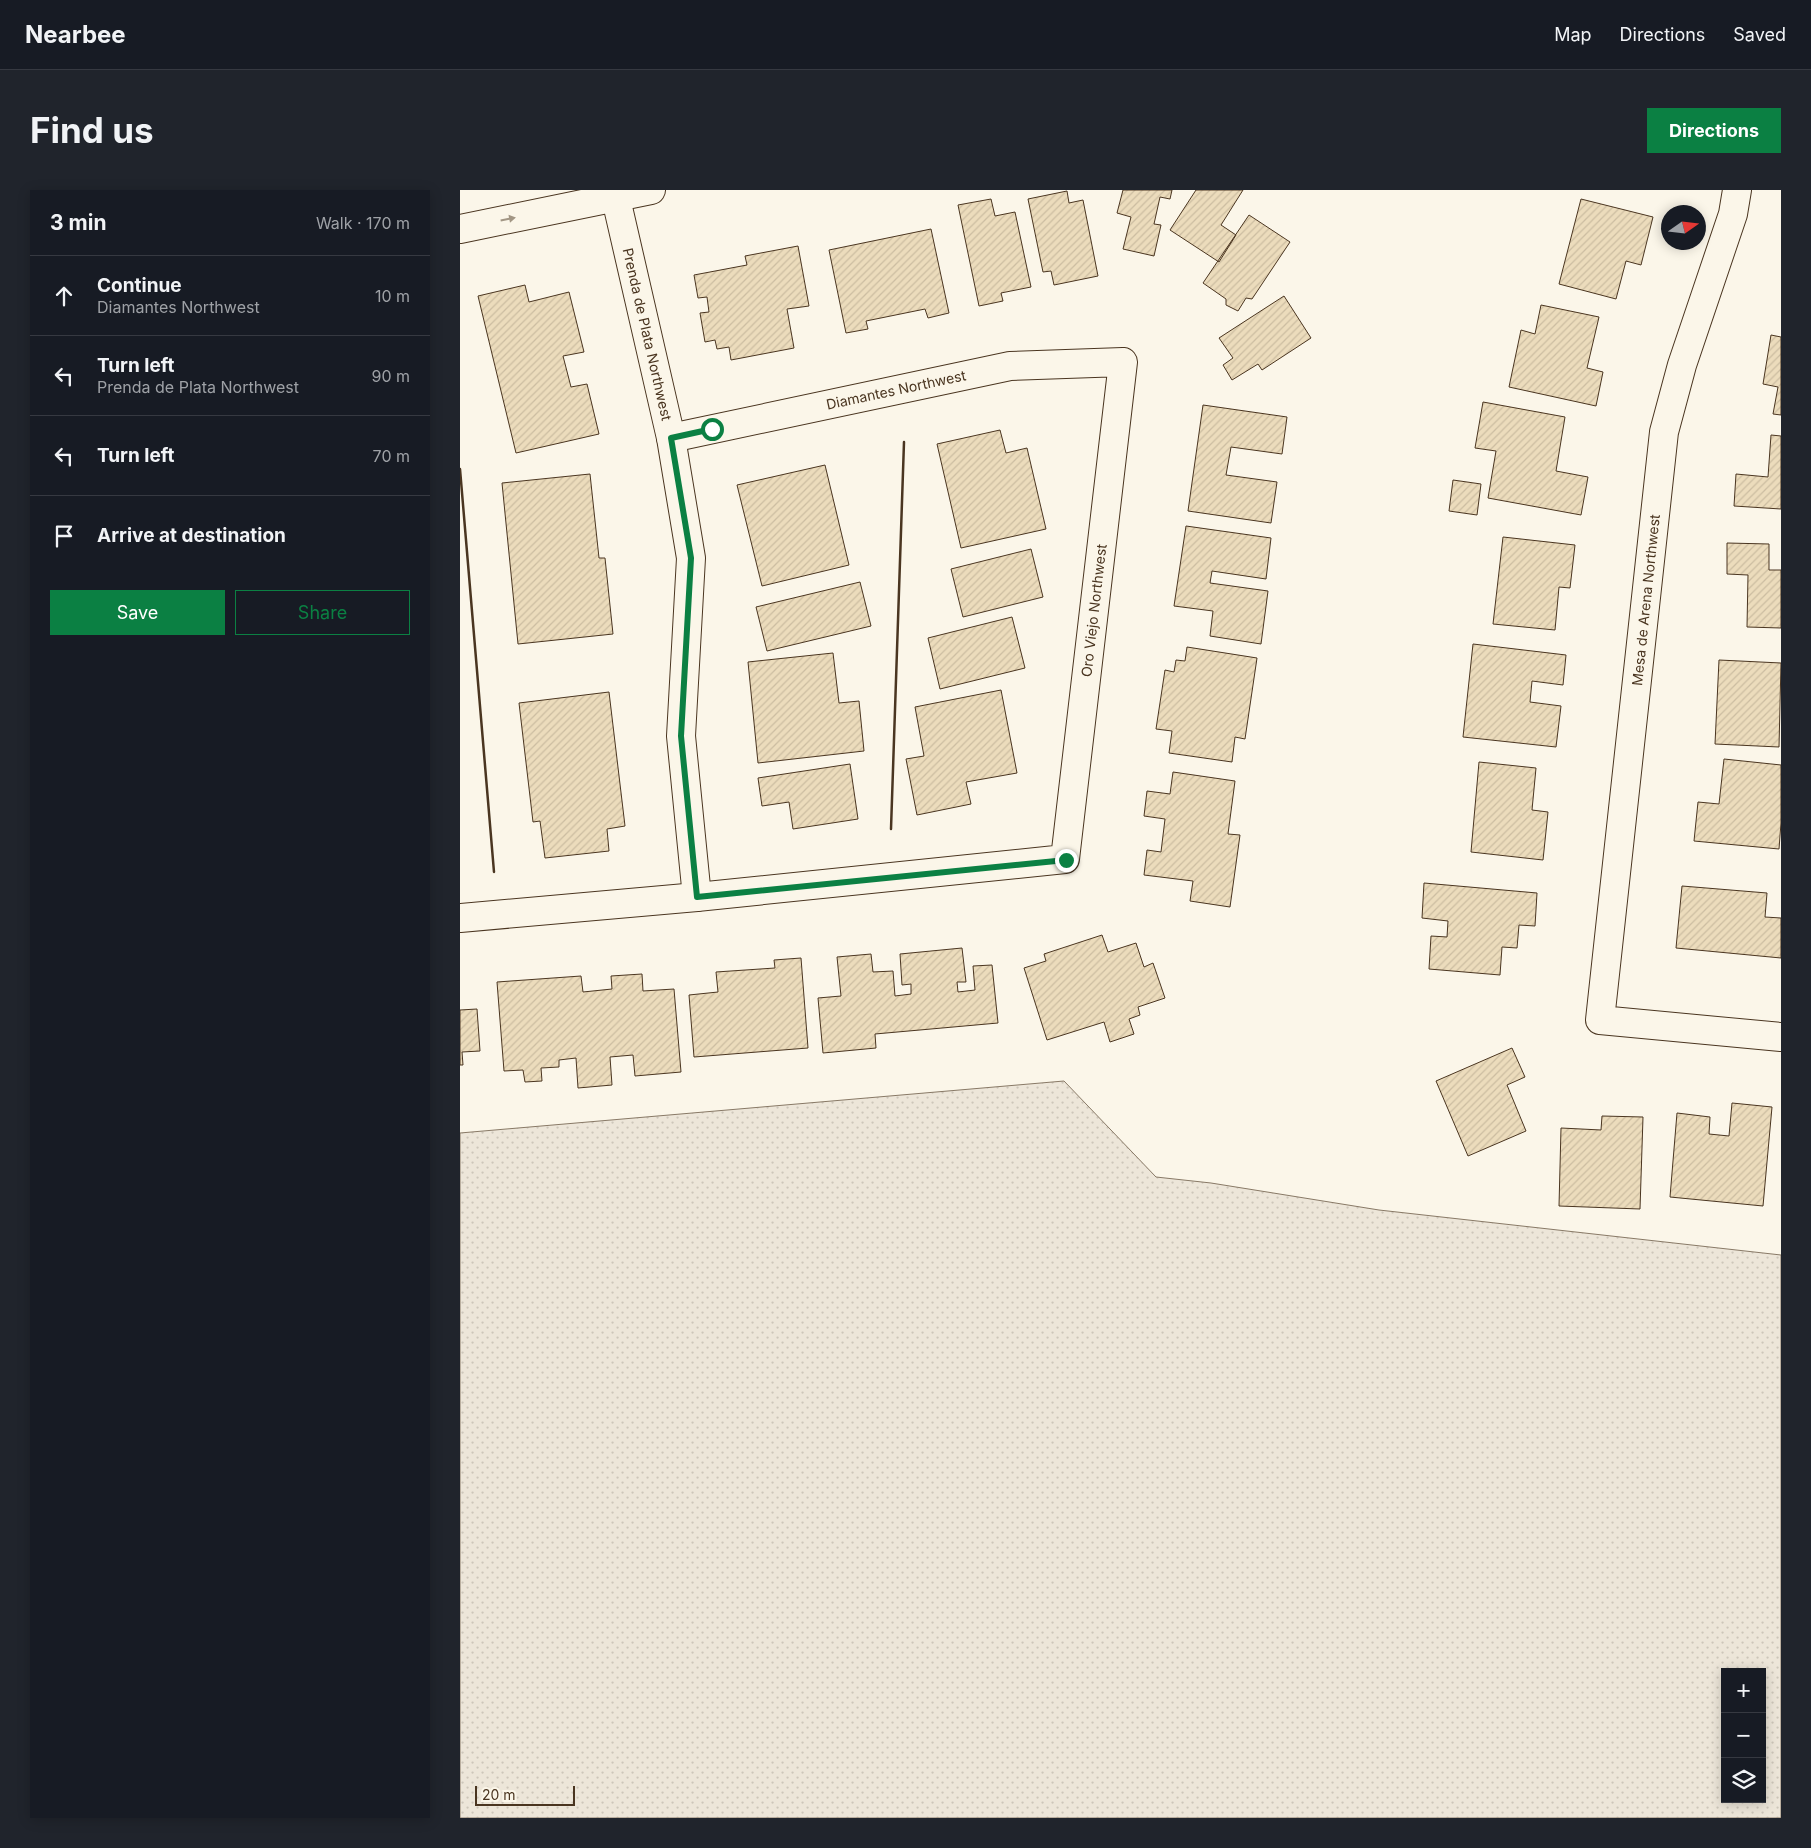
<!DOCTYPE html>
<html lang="en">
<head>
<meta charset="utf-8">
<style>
	body { margin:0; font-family:Inter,sans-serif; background:#20242c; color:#f1f3f6 }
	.controls { position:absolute; right:15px; bottom:15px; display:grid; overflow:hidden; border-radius:0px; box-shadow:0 2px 12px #0003 }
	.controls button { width:45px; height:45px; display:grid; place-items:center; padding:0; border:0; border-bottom:1px solid #363941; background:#171b24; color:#f1f3f6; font:25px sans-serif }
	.compass { position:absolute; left:1201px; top:15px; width:45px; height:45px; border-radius:50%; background:#171b24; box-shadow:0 2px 12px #0003; rotate:76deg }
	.scale { position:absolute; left:15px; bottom:12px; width:100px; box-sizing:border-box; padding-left:5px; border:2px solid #4a3520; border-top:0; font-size:14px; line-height:18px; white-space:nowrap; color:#4a3520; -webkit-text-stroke:4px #fbf6e9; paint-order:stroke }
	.stop { position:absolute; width:15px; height:15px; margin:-11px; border:4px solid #0b8043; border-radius:50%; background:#fff }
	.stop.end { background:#0b8043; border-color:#fff; box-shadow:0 1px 5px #0008 }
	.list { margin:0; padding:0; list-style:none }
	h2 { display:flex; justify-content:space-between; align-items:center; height:65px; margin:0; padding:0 20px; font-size:21px }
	h2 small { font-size:16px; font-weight:400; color:#9ea1a6 }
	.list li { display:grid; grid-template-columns:32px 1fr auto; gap:15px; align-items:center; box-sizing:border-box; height:80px; padding:0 20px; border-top:1px solid #363941 }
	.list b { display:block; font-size:19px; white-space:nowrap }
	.list p { margin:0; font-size:16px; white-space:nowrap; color:#9ea1a6 }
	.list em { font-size:16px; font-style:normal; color:#9ea1a6 }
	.actions { display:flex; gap:10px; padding:15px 20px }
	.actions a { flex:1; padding:11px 0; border:1px solid #0b8043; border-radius:0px; text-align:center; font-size:18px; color:#0b8043 }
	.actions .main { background:#0b8043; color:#fff }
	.icon { flex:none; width:28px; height:28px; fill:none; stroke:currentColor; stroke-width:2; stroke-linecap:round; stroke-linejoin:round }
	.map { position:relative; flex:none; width:1321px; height:1628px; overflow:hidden; border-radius:0px }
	header { display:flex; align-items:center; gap:30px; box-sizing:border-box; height:70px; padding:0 25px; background:#171b24; border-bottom:1px solid #363941 }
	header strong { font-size:24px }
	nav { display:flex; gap:28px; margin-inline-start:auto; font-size:18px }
	.intro { display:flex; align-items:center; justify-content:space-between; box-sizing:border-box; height:120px; padding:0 30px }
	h1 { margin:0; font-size:35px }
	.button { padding:12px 22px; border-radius:0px; background:#0b8043; color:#fff; font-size:18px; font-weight:700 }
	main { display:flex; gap:30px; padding:0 30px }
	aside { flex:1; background:#171b24; border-radius:0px; box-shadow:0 2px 12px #0003 }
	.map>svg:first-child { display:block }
	.grass { fill:url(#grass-dots); stroke:#887966; fill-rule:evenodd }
	.building { fill:url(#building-hatch); stroke:#4a3520 }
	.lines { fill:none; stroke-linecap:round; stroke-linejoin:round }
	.minor-casing { stroke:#4a3520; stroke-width:30 }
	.tertiary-casing { stroke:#4a3520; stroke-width:30 }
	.minor { stroke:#fbf6e9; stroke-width:28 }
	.tertiary { stroke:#fbf6e9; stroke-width:28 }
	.wall { stroke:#4a3520; stroke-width:2.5 }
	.oneway { fill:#a29684 }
	.route { stroke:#0b8043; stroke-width:6 }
	.labels { text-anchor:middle; stroke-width:4; stroke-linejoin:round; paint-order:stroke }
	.street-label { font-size:14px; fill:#4a3520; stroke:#fbf6e9 }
</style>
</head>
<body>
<header>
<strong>Nearbee</strong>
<nav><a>Map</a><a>Directions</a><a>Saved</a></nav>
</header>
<div class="intro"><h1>Find us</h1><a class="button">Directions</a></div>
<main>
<aside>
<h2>3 min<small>Walk · 170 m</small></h2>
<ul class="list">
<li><svg class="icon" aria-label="ahead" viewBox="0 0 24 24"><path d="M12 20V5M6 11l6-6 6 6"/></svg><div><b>Continue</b><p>Diamantes Northwest</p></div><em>10 m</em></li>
<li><svg class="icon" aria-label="left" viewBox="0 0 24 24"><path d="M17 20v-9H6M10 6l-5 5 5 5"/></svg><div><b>Turn left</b><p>Prenda de Plata Northwest</p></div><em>90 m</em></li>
<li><svg class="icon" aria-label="left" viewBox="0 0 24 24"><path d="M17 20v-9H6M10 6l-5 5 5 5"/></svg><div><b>Turn left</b></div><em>70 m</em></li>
<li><svg class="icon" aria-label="arrive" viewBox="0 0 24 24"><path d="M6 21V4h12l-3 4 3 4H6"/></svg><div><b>Arrive at destination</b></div></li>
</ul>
<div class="actions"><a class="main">Save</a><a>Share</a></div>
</aside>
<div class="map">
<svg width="1321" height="1628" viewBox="0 0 1321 1628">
	<defs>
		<pattern id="grass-dots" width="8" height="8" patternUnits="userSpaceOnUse" patternTransform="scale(1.25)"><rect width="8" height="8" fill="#ede6d9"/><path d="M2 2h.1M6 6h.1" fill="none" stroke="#cdc6ba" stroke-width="1.8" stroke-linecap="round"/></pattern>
		<pattern id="building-hatch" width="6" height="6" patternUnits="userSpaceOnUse" patternTransform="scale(1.25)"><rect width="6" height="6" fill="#ecdcbc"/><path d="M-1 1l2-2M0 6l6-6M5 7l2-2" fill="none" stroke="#ccbda1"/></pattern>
	</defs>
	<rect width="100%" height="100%" fill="#fbf6e9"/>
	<!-- grass -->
	<path class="grass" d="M604 891 696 987 751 993 919 1020 1321 1065V1628H0V943ZM1265 1482H1302V1609H1265Z"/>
	<!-- building -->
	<path class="building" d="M663 0H712L710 9 700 7 694 34 701 35 694 66 663 59 671 27 657 23Z
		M736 0H783L761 35 776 45 759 72 710 40Z
		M607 1 609 13 623 10 638 86 594 95 591 81 583 82 568 9Z
		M531 9 535 26 555 22 571 97 541 103 543 111 519 116 498 15Z
		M1121 9 1193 27 1181 75 1166 71 1156 109 1099 94Z
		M789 25 830 52 792 109 786 108 778 121 766 115V109L743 93Z
		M471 39 489 123 468 128 465 119 406 131 408 139 386 143 369 60Z
		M338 56 349 116 327 119 334 158 271 170 269 157 257 159 255 150 245 152 240 123 249 122 247 107 238 108 234 85 287 75 285 66Z
		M65 95 69 112 109 102 124 162 103 166 111 197 127 194 139 244 56 263 18 106Z
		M824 106 851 148 802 180 798 174 772 190 763 175 773 168 759 148Z
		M1081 115 1139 127 1127 178 1143 182 1136 216 1049 197 1061 140 1075 144Z
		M1311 145 1321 147V225L1313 224 1318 197 1303 194Z
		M1023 212 1105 227 1096 281 1128 287 1121 325 1028 308 1036 261 1015 258Z
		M743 215 827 227 822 264 771 257 766 285 817 292 811 333 728 321Z
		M540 240 546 263 567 258 586 339 501 358 477 254Z
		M1311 245 1321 246V319L1274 316 1276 284 1308 287Z
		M365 275 389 375 302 396 277 295Z
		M130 284 139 368H145L153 444 58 454 42 293Z
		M993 290 1021 294 1017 325 989 321Z
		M726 336 811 348 806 389 752 381 750 393 808 401 801 454 750 446 753 421 714 416Z
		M1043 347 1115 355 1110 398 1099 397 1095 440 1033 434Z
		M1267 353 1309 354V380H1321V438L1287 437 1288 385 1267 384Z
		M571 359 583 407 503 427 491 379Z
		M400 392 411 436 307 461 296 417Z
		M552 427 565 478 480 499 468 448Z
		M1013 454 1106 465 1103 495 1072 491 1070 512 1101 516 1096 557 1003 547Z
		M727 457 797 468 785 549 775 547 772 572 709 563 712 541 696 539 705 480 714 482 716 470 725 471Z
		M373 463 379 513 399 511 404 561 298 573 288 472Z
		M1259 470 1321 473 1319 557 1255 554Z
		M541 500 557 583 506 592 511 614 457 625 446 569 464 566 455 517Z
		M149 502 165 636 147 639 149 661 85 668 80 631 73 632 59 513Z
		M1264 569 1321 575V633L1319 659 1234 651 1238 612 1259 614Z
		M1019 572 1076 578 1072 620 1088 622 1083 670 1011 662Z
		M390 574 398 629 333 639 329 612 302 616 298 588Z
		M713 582 775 591 768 644 780 645 770 717 730 711 733 691 684 685 687 660 701 662 705 629 684 626 687 601 710 604Z
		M964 693 1077 703 1075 736 1059 735 1057 758 1042 757 1040 785 969 779 971 746 987 747 988 731 962 728Z
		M1222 696 1307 703 1305 727 1321 728V768L1216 758Z
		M642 745 648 762 676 753 684 777 693 773 705 808 678 817 680 825 669 829 674 844 650 852 644 832 587 850 564 778 586 771 584 764Z
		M502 758 506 792H497L498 802 515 800 513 776 532 775 538 833 415 844 416 858 363 863 358 808 381 806 377 767 411 764 413 782 433 781 435 806 451 804V794L442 795 440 764Z
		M341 768 348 858 234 867 229 805 258 802 256 782 315 778 314 770Z
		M182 784 183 801 214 799 221 882 175 886 173 865 150 867 152 895 118 898 116 868 99 870V877L81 878 82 891 65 892 63 880 44 881 37 792 121 786 123 802 152 799 151 786Z
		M17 819 20 861 2 862 3 875H0V820Z
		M1052 858 1065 887 1047 895 1066 941 1008 966 976 891Z
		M1272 913 1312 917 1303 1016 1210 1007 1217 923 1250 927 1249 944 1269 946Z
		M1142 926 1183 927 1180 1019 1099 1016 1101 938 1141 940Z"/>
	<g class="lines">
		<!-- minor casing -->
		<g class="minor-casing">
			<g id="minor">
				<path id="s1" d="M154 0 211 248 231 368 221 546 237 707"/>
				<path d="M1277 0 1273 24 1222 175 1204 242 1140 830 1321 847"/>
				<path id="s2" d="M0 728 237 707 605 669 663 172 550 176 211 248"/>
			</g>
		</g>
		<!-- tertiary casing -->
		<g class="tertiary-casing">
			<path id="tertiary" d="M0 39 191 0"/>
		</g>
		<!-- minor -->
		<use href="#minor" class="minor"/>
		<!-- tertiary -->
		<use href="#tertiary" class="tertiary"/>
		<!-- wall -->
		<path class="wall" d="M0 279 34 682
			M431 639 444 252"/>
	</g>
	<!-- one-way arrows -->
	<defs><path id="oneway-solid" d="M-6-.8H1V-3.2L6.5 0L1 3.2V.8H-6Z" transform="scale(1.25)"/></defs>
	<use class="oneway" href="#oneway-solid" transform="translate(48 29) rotate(-11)"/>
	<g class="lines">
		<!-- route -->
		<path class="route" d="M252 239 211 248 231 368 221 546 237 707 606 670"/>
	</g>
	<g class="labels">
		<!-- street labels -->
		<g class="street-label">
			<text dy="5" stroke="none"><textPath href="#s1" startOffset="148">Prenda de Plata Northwest</textPath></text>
			<text transform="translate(436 200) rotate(-12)" y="5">Diamantes Northwest</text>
			<text transform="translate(1186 410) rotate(-84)" y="5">Mesa de Arena Northwest</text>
			<text dy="5" stroke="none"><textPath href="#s2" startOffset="858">Oro Viejo Northwest</textPath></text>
		</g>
	</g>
</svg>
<div class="controls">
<button>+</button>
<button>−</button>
<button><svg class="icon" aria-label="layers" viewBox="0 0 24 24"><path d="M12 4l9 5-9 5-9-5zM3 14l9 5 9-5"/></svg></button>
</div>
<svg class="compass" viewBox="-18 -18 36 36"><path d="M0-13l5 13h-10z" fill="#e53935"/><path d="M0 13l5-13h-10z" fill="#9ea1a6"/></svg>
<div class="scale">20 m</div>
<div class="stop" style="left:252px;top:239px"></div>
<div class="stop end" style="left:606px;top:670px"></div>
</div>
</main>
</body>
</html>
